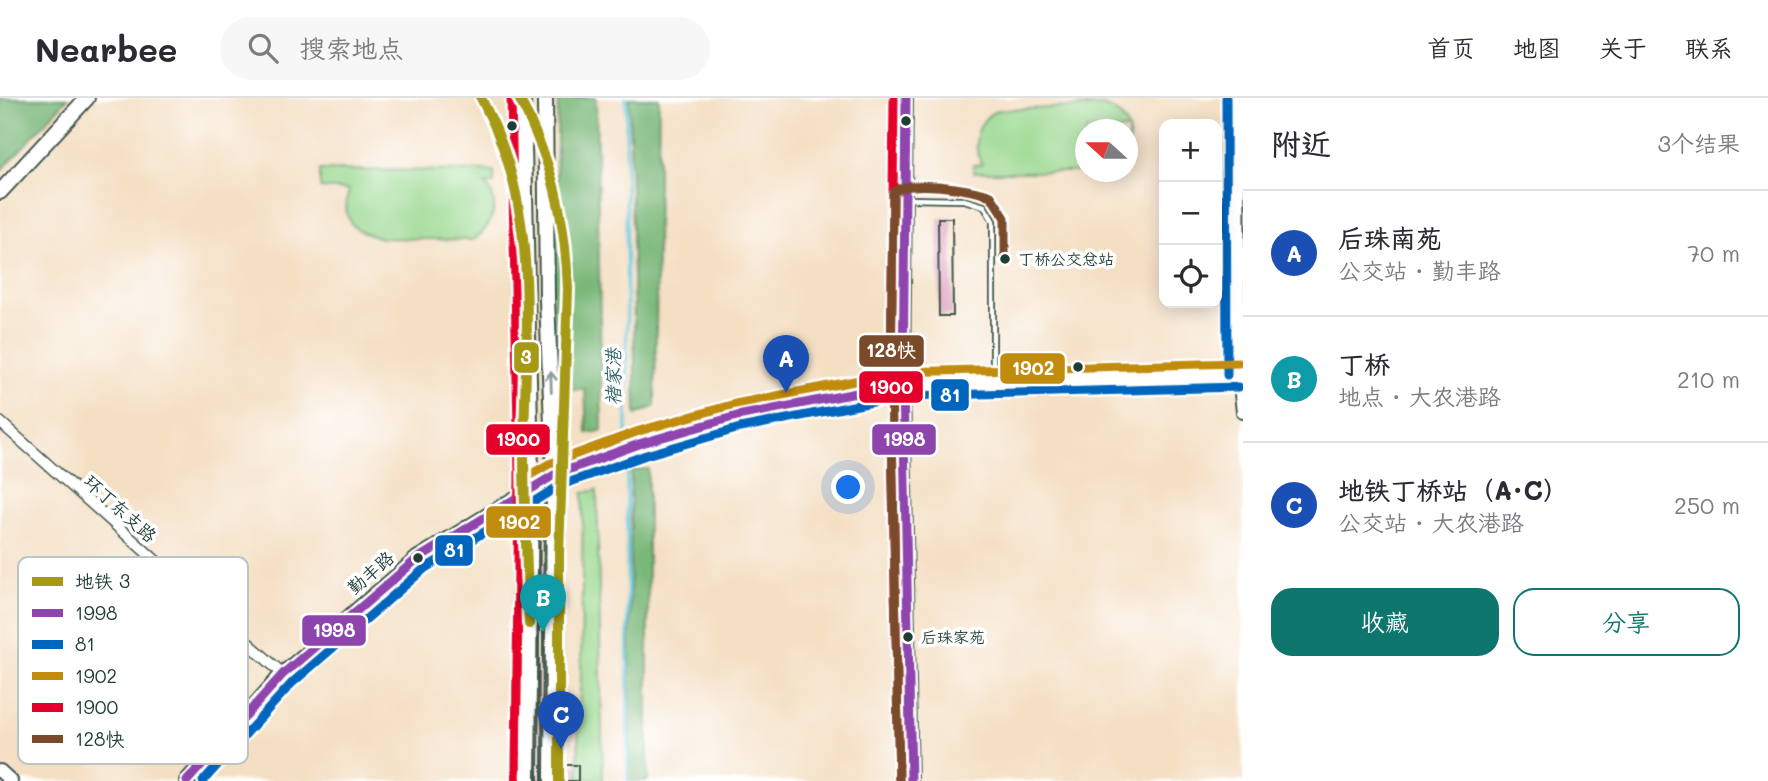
<!DOCTYPE html>
<html lang="zh">
<head>
<meta charset="utf-8">
<style>
	body { margin:0; font-family:Mali,"LXGW WenKai TC",sans-serif; background:#f7f7f7; color:#2b2b33 }
	.controls { position:absolute; right:21px; top:21px; display:grid; overflow:hidden; border-radius:14px; box-shadow:0 4px 18px #0003 }
	.controls button { width:63px; height:63px; display:grid; place-items:center; padding:0; border:0; border-bottom:2px solid #e1e1e2; background:#fff; color:#2b2b33; font:35px sans-serif }
	.compass { position:absolute; left:1075px; top:21px; width:63px; height:63px; border-radius:50%; background:#fff; box-shadow:0 4px 18px #0003; rotate:291deg }
	.you { position:absolute; left:849px; top:390px; width:24px; height:24px; margin:-18px; border:5px solid #fff; border-radius:50%; background:#1a73e8; box-shadow:0 0 0 10px #1a73e833 }
	.badge { display:grid; place-items:center; width:46px; height:46px; border-radius:50%; background:#0f766e; color:#fff; font-size:23px; font-weight:700 }
	.pin { position:absolute; translate:-50% -58px; filter:drop-shadow(0 2px 4px #0008) }
	.pin::after { content:''; position:absolute; top:37px; width:24px; height:21px; background:inherit; clip-path:polygon(0 0,100% 0,50% 100%) }
	.list { margin:0; padding:0; list-style:none }
	h2 { display:flex; justify-content:space-between; align-items:center; height:91px; margin:0; padding:0 28px; font-size:30px }
	h2 small { font-size:23px; font-weight:400; color:#7c7c81 }
	.list li { display:grid; grid-template-columns:46px 1fr auto; gap:21px; align-items:center; box-sizing:border-box; height:126px; padding:0 28px; border-top:2px solid #e1e1e2 }
	.list b { display:block; font-size:26px; white-space:nowrap }
	.list p { margin:0; font-size:23px; white-space:nowrap; color:#7c7c81 }
	.list em { font-size:23px; font-style:normal; color:#7c7c81 }
	.actions { display:flex; gap:14px; padding:21px 28px }
	.actions a { flex:1; padding:16px 0; border:2px solid #0f766e; border-radius:21px; text-align:center; font-size:24px; color:#0f766e }
	.actions .main { background:#0f766e; color:#fff }
	.icon { flex:none; width:38px; height:38px; fill:none; stroke:currentColor; stroke-width:2; stroke-linecap:round; stroke-linejoin:round }
	.map { position:relative; flex:none; width:1243px; height:683px; overflow:hidden }
	header { display:flex; align-items:center; gap:42px; box-sizing:border-box; height:98px; padding:0 35px; background:#fff; border-bottom:2px solid #e1e1e2 }
	header strong { font-size:33px }
	nav { display:flex; gap:38px; margin-inline-start:auto; font-size:24px }
	.search { width:490px; height:63px; background:#f7f7f7; display:flex; align-items:center; gap:18px; box-sizing:border-box; padding:0 24px; border-radius:38px; color:#7c7c81; font-size:26px }
	main { display:flex }
	aside { flex:1; background:#fff }
	.map>svg:first-child { display:block }
	.green { fill:#99d88e; stroke:#5c8a61; stroke-width:2 }
	.forest { fill:#7ab879; stroke:#4c7a56; stroke-width:2 }
	.lines { fill:none; stroke-linecap:round; stroke-linejoin:round }
	.stream { stroke:#5fc7db; stroke-width:3.5 }
	.building { fill:#dc99ba }
	.service-casing { stroke:#3f5549; stroke-width:8 }
	.minor-casing { stroke:#3f5549; stroke-width:13 }
	.tertiary-casing { stroke:#3f5549; stroke-width:16 }
	.secondary-casing { stroke:#3f5549; stroke-width:18 }
	.service { stroke:#fff; stroke-width:4.5 }
	.minor { stroke:#fff; stroke-width:10 }
	.tertiary { stroke:#fff; stroke-width:12 }
	.secondary { stroke:#fff; stroke-width:14 }
	.bus-1-casing { stroke:#fff; stroke-width:14 }
	.bus-2-casing { stroke:#fff; stroke-width:14 }
	.bus-3-casing { stroke:#fff; stroke-width:14 }
	.bus-4-casing { stroke:#fff; stroke-width:14 }
	.bus-5-casing { stroke:#fff; stroke-width:14 }
	.bus-1 { stroke:#8e44ad; stroke-width:9 }
	.bus-2 { stroke:#0065bd; stroke-width:9 }
	.bus-3 { stroke:#c18c0d; stroke-width:9 }
	.bus-4 { stroke:#e4002b; stroke-width:9 }
	.bus-5 { stroke:#7a4b2a; stroke-width:9 }
	.metro-1-casing { stroke:#fff; stroke-width:16 }
	.metro-1 { stroke:#a59915; stroke-width:10 }
	.oneway { stroke:#8f9e9a }
	.bus-dot { fill:#1f3d34; stroke:#fff; stroke-width:2.5 }
	.labels { text-anchor:middle; stroke-width:7; stroke-linejoin:round; paint-order:stroke }
	.bus-label { font-size:16px; fill:#1f3d34; stroke:#fff; text-anchor:start }
	.street-label { font-size:18px; fill:#1f3d34; stroke:#fff }
	.water-label { font-size:19px; font-style:italic; fill:#326666; stroke:#fff }
	.key { fill:#fff; stroke:#bcc5c2; stroke-width:2 }
	.key-label { font-size:19px; fill:#1f3d34 }
	.line-badge { stroke:#fff; stroke-width:2.5 }
	.badge-label { font-size:19px; text-anchor:middle; font-weight:bold; fill:#fff }
</style>
</head>
<body>
<header>
<strong>Nearbee</strong>
<div class="search"><svg class="icon" aria-label="search" viewBox="0 0 24 24"><circle cx="10" cy="10" r="6"/><path d="M15 15l6 6"/></svg>搜索地点</div>
<nav><a>首页</a><a>地图</a><a>关于</a><a>联系</a></nav>
</header>
<main>
<div class="map">
<svg width="1243" height="683" viewBox="0 0 1243 683">
	<rect width="100%" height="100%" fill="#fff"/>
	<filter id="ink" filterUnits="userSpaceOnUse"><feTurbulence type="fractalNoise" baseFrequency=".0143" numOctaves="2"/><feDisplacementMap in="SourceGraphic" scale="14" xChannelSelector="R" yChannelSelector="G"/><feConvolveMatrix kernelMatrix="1 2 1 2 8 2 1 2 1" color-interpolation-filters="sRGB"/></filter>
	<filter id="wash" filterUnits="userSpaceOnUse"><feTurbulence type="fractalNoise" baseFrequency=".00686" numOctaves="4" result="noise"/><feDisplacementMap in="SourceGraphic" scale="28" xChannelSelector="R" yChannelSelector="G"/><feGaussianBlur stdDeviation="1.57" result="paint"/><feColorMatrix in="noise" values="0 0 0 0 0 0 0 0 0 0 0 0 0 0 0 0 0 1.4 0 .05"/><feComposite in="paint" operator="in"/></filter>
	<g filter="url(#wash)">
		<rect width="100%" height="100%" fill="#f4dfc3"/>
		<!-- green -->
		<path class="green" d="M1103 8C1124 15 1133 31 1128 52V32H1086V74H1102H973V67L982 66C971 45 976 23 997 12Z
			M320 72 494 73V86H485C503 105 491 130 473 142L382 140C353 133 340 124 349 92L320 90Z
			M597 392 603 683H579L578 625 581 579 583 395Z"/>
		<!-- forest -->
		<path class="forest" d="M0 0H68L0 74Z
			M558 0H596L602 333 587 335 585 291H551Z
			M629 0H659L655 308 636 317Z
			M648 371V683H629L631 372Z"/>
		<g class="lines">
			<!-- stream -->
			<path class="stream" d="M626 0 627 345
				M627 356 628 683"/>
		</g>
		<g id="blocks">
			<!-- building -->
			<path class="building" d="M938 120H952L953 218H939Z
				M544 403 542 683H538L540 404Z
				M563 526V667H578V683H562Z
				M513 556H520L519 625H515Z"/>
		</g>
	</g>
	<g filter="url(#ink)">
		<use href="#blocks" fill-opacity="0" stroke="#3f5549" stroke-width="2"/>
		<g class="lines">
			<!-- service casing -->
			<g class="service-casing">
				<path id="service" d="M905 101 964 102 984 108 993 123V279"/>
			</g>
			<!-- minor casing -->
			<g class="minor-casing">
				<path id="minor" d="M0 324 283 576"/>
			</g>
			<!-- tertiary casing -->
			<g class="tertiary-casing">
				<path id="tertiary" d="M906 0 903 286 911 683
					M1238 0 1239 277 1243 314
					M0 673 11 683"/>
			</g>
			<!-- secondary casing -->
			<g class="secondary-casing">
				<path id="secondary" d="M523 0 531 377 528 683
					M545 0 547 201 554 377 552 683
					M0 94 87 0
					M187 683 283 576 417 461 554 377 642 345 737 318 903 286 1243 277"/>
			</g>
			<!-- service -->
			<use href="#service" class="service"/>
			<!-- minor -->
			<use href="#minor" class="minor"/>
			<!-- tertiary -->
			<use href="#tertiary" class="tertiary"/>
			<!-- secondary -->
			<use href="#secondary" class="secondary"/>
			<!-- bus-1 casing -->
			<g class="bus-1-casing">
				<path id="bus-1" d="M906 0 903 286 911 683
					M187 683 283 576 417 461 554 377 642 345 737 318 903 286"/>
			</g>
			<!-- bus-2 casing -->
			<g class="bus-2-casing">
				<path id="bus-2" d="M1226 0 1227 277
					M203 683 292 585 424 471 559 388 646 357 740 330 904 298 1239 289"/>
			</g>
			<!-- bus-3 casing -->
			<g class="bus-3-casing">
				<path id="bus-3" d="M516 683 519 390 523 381 549 366 639 333 735 306 901 274 1239 265"/>
			</g>
			<!-- bus-4 casing -->
			<g class="bus-4-casing">
				<path id="bus-4" d="M511 0 519 377 516 683
					M894 0 891 286 899 683"/>
			</g>
			<!-- bus-5 casing -->
			<g class="bus-5-casing">
				<path id="bus-5" d="M899 683 891 286 893 95C906 80 973 91 991 98L1005 120V161"/>
			</g>
			<!-- bus-1 -->
			<use href="#bus-1" class="bus-1"/>
			<!-- bus-2 -->
			<use href="#bus-2" class="bus-2"/>
			<!-- bus-3 -->
			<use href="#bus-3" class="bus-3"/>
			<!-- bus-4 -->
			<use href="#bus-4" class="bus-4"/>
			<!-- bus-5 -->
			<use href="#bus-5" class="bus-5"/>
			<!-- metro-1 casing -->
			<g class="metro-1-casing">
				<path id="metro-1" d="M481 0C487 13 494 25 499 39 538 136 525 248 524 350 524 409 527 467 529 526
					M519 0C553 66 565 117 568 191L559 455V683"/>
			</g>
			<!-- metro-1 -->
			<use href="#metro-1" class="metro-1"/>
		</g>
		<!-- one-way arrows -->
		<defs><path id="oneway-shaft" d="M-6 0H5M1.5-3L5.5 0L1.5 3" fill="none" stroke-width="1.6" stroke-linecap="round" stroke-linejoin="round" transform="scale(1.75)"/></defs>
		<use class="oneway" href="#oneway-shaft" transform="translate(551 284) rotate(-92)"/>
	</g>
	<!-- markers -->
	<g class="bus-dot">
		<circle cx="906" cy="23" r="6"/>
		<circle cx="512" cy="28" r="6"/>
		<circle cx="1005" cy="161" r="6"/>
		<circle cx="1078" cy="269" r="6"/>
		<circle cx="418" cy="460" r="6"/>
		<circle cx="908" cy="539" r="6"/>
	</g>
	<g class="labels">
		<!-- bus labels -->
		<g class="bus-label">
			<text x="1018" y="167">丁桥公交总站</text>
			<text x="921" y="545">后珠家苑</text>
		</g>
		<!-- street labels -->
		<g class="street-label">
			<text transform="translate(120 411) rotate(42)" y="6">环丁东支路</text>
			<text transform="translate(371 475) rotate(-41)" y="6">勤丰路</text>
		</g>
		<!-- water labels -->
		<g class="water-label">
			<text transform="translate(613 279) rotate(-90)" y="7">褚家港</text>
		</g>
	</g>
	<!-- legend -->
	<rect x="18" y="459" width="230" height="207" rx="10" class="key"/>
	<rect x="32" y="479" width="31" height="9" fill="#a59915"/>
	<rect x="32" y="511" width="31" height="8" fill="#8e44ad"/>
	<rect x="32" y="542" width="31" height="9" fill="#0065bd"/>
	<rect x="32" y="574" width="31" height="8" fill="#c18c0d"/>
	<rect x="32" y="605" width="31" height="9" fill="#e4002b"/>
	<rect x="32" y="637" width="31" height="8" fill="#7a4b2a"/>
	<g class="key-label">
		<text x="75" y="490">地铁 3</text>
		<text x="75" y="522">1998</text>
		<text x="75" y="553">81</text>
		<text x="75" y="585">1902</text>
		<text x="75" y="616">1900</text>
		<text x="75" y="648">128快</text>
	</g>
	<g class="line-badge">
		<rect x="858" y="236" width="67" height="34" rx="7" fill="#7a4b2a"/>
		<rect x="513" y="243" width="27" height="33" rx="7" fill="#a59915"/>
		<rect x="999" y="254" width="67" height="33" rx="7" fill="#c18c0d"/>
		<rect x="858" y="272" width="66" height="34" rx="7" fill="#e4002b"/>
		<rect x="930" y="280" width="40" height="34" rx="7" fill="#0065bd"/>
		<rect x="485" y="325" width="66" height="33" rx="7" fill="#e4002b"/>
		<rect x="871" y="325" width="66" height="33" rx="7" fill="#8e44ad"/>
		<rect x="485" y="407" width="67" height="34" rx="7" fill="#c18c0d"/>
		<rect x="434" y="436" width="40" height="33" rx="7" fill="#0065bd"/>
		<rect x="301" y="516" width="66" height="33" rx="7" fill="#8e44ad"/>
	</g>
	<g class="badge-label">
		<text x="891" y="259">128快</text>
		<text x="526" y="266">3</text>
		<text x="1033" y="277">1902</text>
		<text x="891" y="296">1900</text>
		<text x="950" y="304">81</text>
		<text x="518" y="348">1900</text>
		<text x="904" y="348">1998</text>
		<text x="519" y="431">1902</text>
		<text x="454" y="459">81</text>
		<text x="334" y="539">1998</text>
	</g>
</svg>
<div class="controls">
<button>+</button>
<button>−</button>
<button><svg class="icon" aria-label="locate" viewBox="0 0 24 24"><circle cx="12" cy="12" r="6"/><path d="M12 2v4M12 18v4M2 12h4M18 12h4"/></svg></button>
</div>
<svg class="compass" viewBox="-18 -18 36 36"><path d="M0-13l5 13h-10z" fill="#e53935"/><path d="M0 13l5-13h-10z" fill="#7c7c81"/></svg>
<div class="you"></div>
<div class="pin badge" style="left:786px;top:295px;background:#1a4fb4">A</div>
<div class="pin badge" style="left:543px;top:534px;background:#0f9aa8">B</div>
<div class="pin badge" style="left:561px;top:651px;background:#1a4fb4">C</div>
</div>
<aside>
<h2>附近<small>3个结果</small></h2>
<ul class="list">
<li><span class="badge" style="background:#1a4fb4">A</span><div><b>后珠南苑</b><p>公交站 · 勤丰路</p></div><em>70 m</em></li>
<li><span class="badge" style="background:#0f9aa8">B</span><div><b>丁桥</b><p>地点 · 大农港路</p></div><em>210 m</em></li>
<li><span class="badge" style="background:#1a4fb4">C</span><div><b>地铁丁桥站（A·C）</b><p>公交站 · 大农港路</p></div><em>250 m</em></li>
</ul>
<div class="actions"><a class="main">收藏</a><a>分享</a></div>
</aside>
</main>
</body>
</html>
